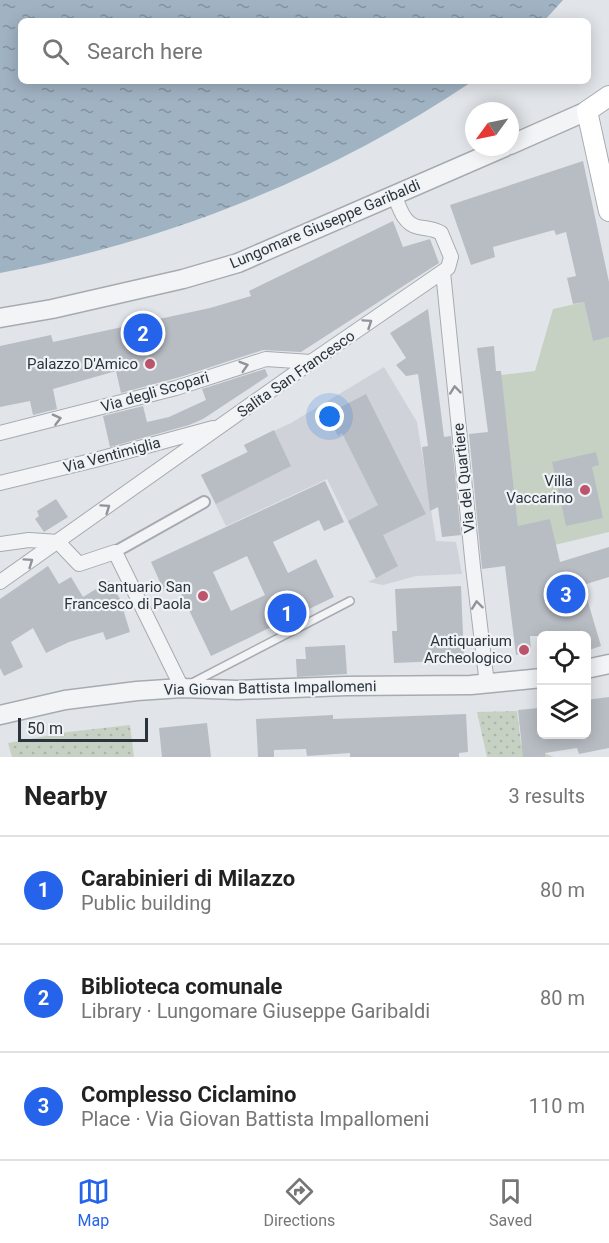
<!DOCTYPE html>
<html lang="en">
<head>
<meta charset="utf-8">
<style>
	body { margin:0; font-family:Roboto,sans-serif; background:#f2f2f2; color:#222 }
	.controls { position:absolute; right:18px; bottom:18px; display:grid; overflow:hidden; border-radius:9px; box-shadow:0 3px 15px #0003 }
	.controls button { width:54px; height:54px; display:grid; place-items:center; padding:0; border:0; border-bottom:2px solid #e0e0e0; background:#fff; color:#222; font:30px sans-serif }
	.compass { position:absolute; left:465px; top:102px; width:54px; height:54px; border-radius:50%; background:#fff; box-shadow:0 3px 15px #0003; rotate:237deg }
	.scale { position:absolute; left:18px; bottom:15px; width:130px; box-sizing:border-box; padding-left:6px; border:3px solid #2b333d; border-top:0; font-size:16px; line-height:21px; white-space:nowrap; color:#2b333d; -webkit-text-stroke:4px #f0f3f5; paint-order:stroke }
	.you { position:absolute; left:330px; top:417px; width:21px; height:21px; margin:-15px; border:4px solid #fff; border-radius:50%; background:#1a73e8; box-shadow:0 0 0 9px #1a73e833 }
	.badge { display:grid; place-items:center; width:39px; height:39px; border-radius:50%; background:#2563eb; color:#fff; font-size:20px; font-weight:700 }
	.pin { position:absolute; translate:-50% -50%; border:3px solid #fff; box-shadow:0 2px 6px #0006 }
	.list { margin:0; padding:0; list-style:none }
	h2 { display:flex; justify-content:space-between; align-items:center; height:78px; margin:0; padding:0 24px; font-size:26px }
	h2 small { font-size:20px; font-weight:400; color:#767676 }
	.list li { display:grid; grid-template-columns:39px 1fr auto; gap:18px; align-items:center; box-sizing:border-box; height:108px; padding:0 24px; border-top:2px solid #e0e0e0 }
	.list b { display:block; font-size:22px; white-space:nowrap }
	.list p { margin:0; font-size:20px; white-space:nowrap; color:#767676 }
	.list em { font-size:20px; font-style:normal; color:#767676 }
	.icon { flex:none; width:33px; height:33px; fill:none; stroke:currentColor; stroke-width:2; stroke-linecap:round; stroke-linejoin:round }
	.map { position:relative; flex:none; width:609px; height:757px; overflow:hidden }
	.search { position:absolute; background:#fff; box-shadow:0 3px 15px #0003; left:18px; right:18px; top:18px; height:66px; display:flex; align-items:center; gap:15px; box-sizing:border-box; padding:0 21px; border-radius:9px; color:#767676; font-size:22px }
	.sheet { height:402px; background:#fff }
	nav { display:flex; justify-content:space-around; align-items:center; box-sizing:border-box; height:84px; border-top:2px solid #e0e0e0; background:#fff; font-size:16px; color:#767676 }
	nav a { display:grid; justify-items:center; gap:3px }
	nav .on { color:#2563eb }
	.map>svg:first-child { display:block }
	.built { fill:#cfd3d9 }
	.grass { fill:url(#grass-dots) }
	.park { fill:#c7d1c3 }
	.water { fill:url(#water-ripples) }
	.building { fill:#b8bdc4; fill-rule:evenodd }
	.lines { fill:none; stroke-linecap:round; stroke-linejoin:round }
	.service-casing { stroke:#a7abb1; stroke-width:10 }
	.pedestrian-casing { stroke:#a7abb1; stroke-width:14 }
	.minor-casing { stroke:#a7abb1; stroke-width:16 }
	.tertiary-casing { stroke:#a7abb1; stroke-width:21 }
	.secondary-casing { stroke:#a7abb1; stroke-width:22 }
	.service { stroke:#f3f4f6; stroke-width:7 }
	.pedestrian { stroke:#f3f4f6; stroke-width:10 }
	.minor { stroke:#f3f4f6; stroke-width:14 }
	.tertiary { stroke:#f3f4f6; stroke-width:18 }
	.secondary { stroke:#fff; stroke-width:20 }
	.oneway { stroke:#8f949a }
	.poi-dot { fill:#be546b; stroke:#f0f3f5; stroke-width:2 }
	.labels { text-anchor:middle; stroke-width:4.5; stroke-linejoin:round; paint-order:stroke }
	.street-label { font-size:15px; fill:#2b333d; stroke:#f0f3f5 }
	.poi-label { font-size:15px; fill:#2b333d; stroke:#f0f3f5; text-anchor:end }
</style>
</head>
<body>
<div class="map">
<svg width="609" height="757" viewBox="0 0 609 757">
	<defs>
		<pattern id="grass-dots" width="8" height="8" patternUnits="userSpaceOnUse" patternTransform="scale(1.5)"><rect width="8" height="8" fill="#c7d1c3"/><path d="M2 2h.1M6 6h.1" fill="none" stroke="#abb4a8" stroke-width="1.8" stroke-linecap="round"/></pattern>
		<pattern id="water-ripples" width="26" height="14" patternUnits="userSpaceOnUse" patternTransform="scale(1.5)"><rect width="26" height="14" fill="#a0b3c3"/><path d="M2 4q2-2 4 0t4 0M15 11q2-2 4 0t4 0" fill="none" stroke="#8392a0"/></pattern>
	</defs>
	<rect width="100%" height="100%" fill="#e1e4e8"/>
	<!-- built -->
	<path class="built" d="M384 367 417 422 436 541 456 542 462 574 416 576 383 585 368 582 376 578 327 479 226 526 201 475 247 452 244 445 291 423Z"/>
	<!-- grass -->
	<path class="grass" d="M517 711 521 744 554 757H487L477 712Z
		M130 725 134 757H12L8 743 68 732Z"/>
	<!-- park -->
	<path class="park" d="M584 302 593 340 609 337V532L521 553 501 375 535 371 553 309Z"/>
	<!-- water -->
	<path class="water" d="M0 0H563L544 21H21V81H473C330 177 169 241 0 273Z"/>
	<!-- building -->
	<path class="building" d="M583 161 609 282V337L593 341 584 302 573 304 567 278 576 276 566 232 556 235 554 230 493 247 495 257 471 265 450 205Z
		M393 221 403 247 430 239 439 263 301 352 263 350 180 377 121 393 116 371 53 389 57 409 33 415 30 401 0 407V346L51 335 53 342 210 308 251 296 249 291Z
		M428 309 444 437 451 436 461 535 442 537 438 507 430 511 422 447 428 446 418 374 406 376 396 365 406 358 390 333Z
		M494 346 496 371H501L518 526 550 519 560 562 609 547V577L583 585 601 646 586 651V636H530L531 652 516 655 505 566 482 569 469 434 488 432 477 348Z
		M265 369 268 376 203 419 189 425 110 447 103 416 143 406 147 422 169 417 206 400 202 389Z
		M366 394 426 514 383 535 398 566 376 578 348 521 378 505 342 433 338 436 327 414Z
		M274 430 291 466 216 504 201 475 248 452 244 445Z
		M596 452 599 465 592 467 603 518 566 526 552 462Z
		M325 481 344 522 324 531 319 520 273 542 288 573 316 559 334 597 211 656 177 585 164 591 151 562ZM247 556 265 595 231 611 213 572Z
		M56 499 68 517 44 532 35 519 39 516 37 511Z
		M48 566 59 584 71 577 83 597 109 581 120 599 130 632 106 640 103 632 69 642 46 653 33 628 11 642 23 667 4 676 0 668V599Z
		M461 586 464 660 394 663 392 631H397L395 589Z
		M345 645 347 674 297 677 296 659H306L305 647Z
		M609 697V748L579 754 577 748 545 753V757H523L518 710 539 708 542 735H586V700Z
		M466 714 468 752 459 753V757H350V753L307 756 306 749 274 750V757H258L256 719 333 715V719Z
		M207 723 211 757H162L159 728Z"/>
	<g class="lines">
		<!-- service casing -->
		<g class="service-casing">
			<path id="service" d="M190 684 350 601"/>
		</g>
		<!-- pedestrian casing -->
		<g class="pedestrian-casing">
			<path id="pedestrian" d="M115 552 204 502"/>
		</g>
		<!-- minor casing -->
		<g class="minor-casing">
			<path id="minor" d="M443 272 473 567 487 684
				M0 433 176 388 266 359 311 362
				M0 483 95 460 213 428
				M58 542 79 564 115 552 182 688
				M0 544 29 540 58 542
				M0 582 311 362 448 268 451 257 441 233C433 228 428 229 418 227 403 224 399 206 394 194"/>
		</g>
		<!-- tertiary casing -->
		<g class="tertiary-casing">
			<path id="tertiary" d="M510 145 587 111
				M0 318 52 309 183 279 238 263 505 147
				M586 669 609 664
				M0 715 65 700 137 691 182 688 237 690 346 686 471 685 542 678"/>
		</g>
		<!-- secondary casing -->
		<g class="secondary-casing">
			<path id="secondary" d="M609 96 587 111 609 211"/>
		</g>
		<!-- service -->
		<use href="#service" class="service"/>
		<!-- pedestrian -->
		<use href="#pedestrian" class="pedestrian"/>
		<!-- minor -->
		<use href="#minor" class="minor"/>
		<!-- tertiary -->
		<use href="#tertiary" class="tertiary"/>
		<!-- secondary -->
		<use href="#secondary" class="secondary"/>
	</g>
	<!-- one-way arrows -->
	<defs><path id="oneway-chevron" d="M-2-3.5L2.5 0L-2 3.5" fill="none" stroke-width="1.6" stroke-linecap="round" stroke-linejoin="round" transform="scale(1.5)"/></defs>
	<g class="oneway">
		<use href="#oneway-chevron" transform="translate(368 323) rotate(-34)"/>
		<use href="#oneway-chevron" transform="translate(244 366) rotate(-17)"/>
		<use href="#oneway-chevron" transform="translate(455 390) rotate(-96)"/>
		<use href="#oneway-chevron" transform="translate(57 419) rotate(-14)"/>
		<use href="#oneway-chevron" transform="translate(106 508) rotate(-35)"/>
		<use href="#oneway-chevron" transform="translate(29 562) rotate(-35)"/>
		<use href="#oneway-chevron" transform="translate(477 605) rotate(-97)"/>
	</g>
	<!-- markers -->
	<g class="poi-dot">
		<circle cx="150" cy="364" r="6"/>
		<circle cx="585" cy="490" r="6"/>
		<circle cx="203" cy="596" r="6"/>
		<circle cx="524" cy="650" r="6"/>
	</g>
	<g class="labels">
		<!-- street labels -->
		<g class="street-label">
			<text transform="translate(325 224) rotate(-23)" y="5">Lungomare Giuseppe Garibaldi</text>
			<text transform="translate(296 374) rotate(-35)" y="5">Salita San Francesco</text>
			<text transform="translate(155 392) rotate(-16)" y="5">Via degli Scopari</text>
			<text transform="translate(112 455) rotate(-15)" y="5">Via Ventimiglia</text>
			<text transform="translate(464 478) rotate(-96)" y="5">Via del Quartiere</text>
			<text transform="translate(270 688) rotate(-1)" y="5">Via Giovan Battista Impallomeni</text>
		</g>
		<!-- poi labels -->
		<g class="poi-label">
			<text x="138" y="369">Palazzo D'Amico</text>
			<text x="573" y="486">Villa<tspan x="573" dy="17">Vaccarino</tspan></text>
			<text x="191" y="592">Santuario San<tspan x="191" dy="17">Francesco di Paola</tspan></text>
			<text x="512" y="646">Antiquarium<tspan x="512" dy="17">Archeologico</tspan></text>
		</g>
	</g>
</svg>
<div class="controls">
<button><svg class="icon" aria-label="locate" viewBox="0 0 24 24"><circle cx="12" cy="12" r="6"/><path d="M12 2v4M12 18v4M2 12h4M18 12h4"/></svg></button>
<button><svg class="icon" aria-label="layers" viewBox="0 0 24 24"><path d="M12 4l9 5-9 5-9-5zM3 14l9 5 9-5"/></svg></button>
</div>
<svg class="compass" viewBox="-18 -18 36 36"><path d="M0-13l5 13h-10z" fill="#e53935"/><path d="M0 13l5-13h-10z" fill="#767676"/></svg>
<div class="scale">50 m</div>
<div class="you"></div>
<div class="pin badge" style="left:287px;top:613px">1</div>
<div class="pin badge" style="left:143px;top:333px">2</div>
<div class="pin badge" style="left:566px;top:594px">3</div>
<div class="search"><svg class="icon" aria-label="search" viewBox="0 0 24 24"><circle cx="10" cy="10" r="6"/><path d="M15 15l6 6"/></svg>Search here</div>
</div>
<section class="sheet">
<h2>Nearby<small>3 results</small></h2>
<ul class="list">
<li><span class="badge">1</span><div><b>Carabinieri di Milazzo</b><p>Public building</p></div><em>80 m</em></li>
<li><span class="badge">2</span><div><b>Biblioteca comunale</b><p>Library · Lungomare Giuseppe Garibaldi</p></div><em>80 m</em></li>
<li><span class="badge">3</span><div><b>Complesso Ciclamino</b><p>Place · Via Giovan Battista Impallomeni</p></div><em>110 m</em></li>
</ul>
</section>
<nav>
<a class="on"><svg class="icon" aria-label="map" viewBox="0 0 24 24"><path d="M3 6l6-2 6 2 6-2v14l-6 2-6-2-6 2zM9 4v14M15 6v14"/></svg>Map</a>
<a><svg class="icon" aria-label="directions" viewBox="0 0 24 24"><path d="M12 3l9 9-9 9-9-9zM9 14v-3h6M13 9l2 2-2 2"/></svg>Directions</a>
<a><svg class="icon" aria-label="saved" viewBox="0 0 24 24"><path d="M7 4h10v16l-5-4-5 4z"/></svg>Saved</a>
</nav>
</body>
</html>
